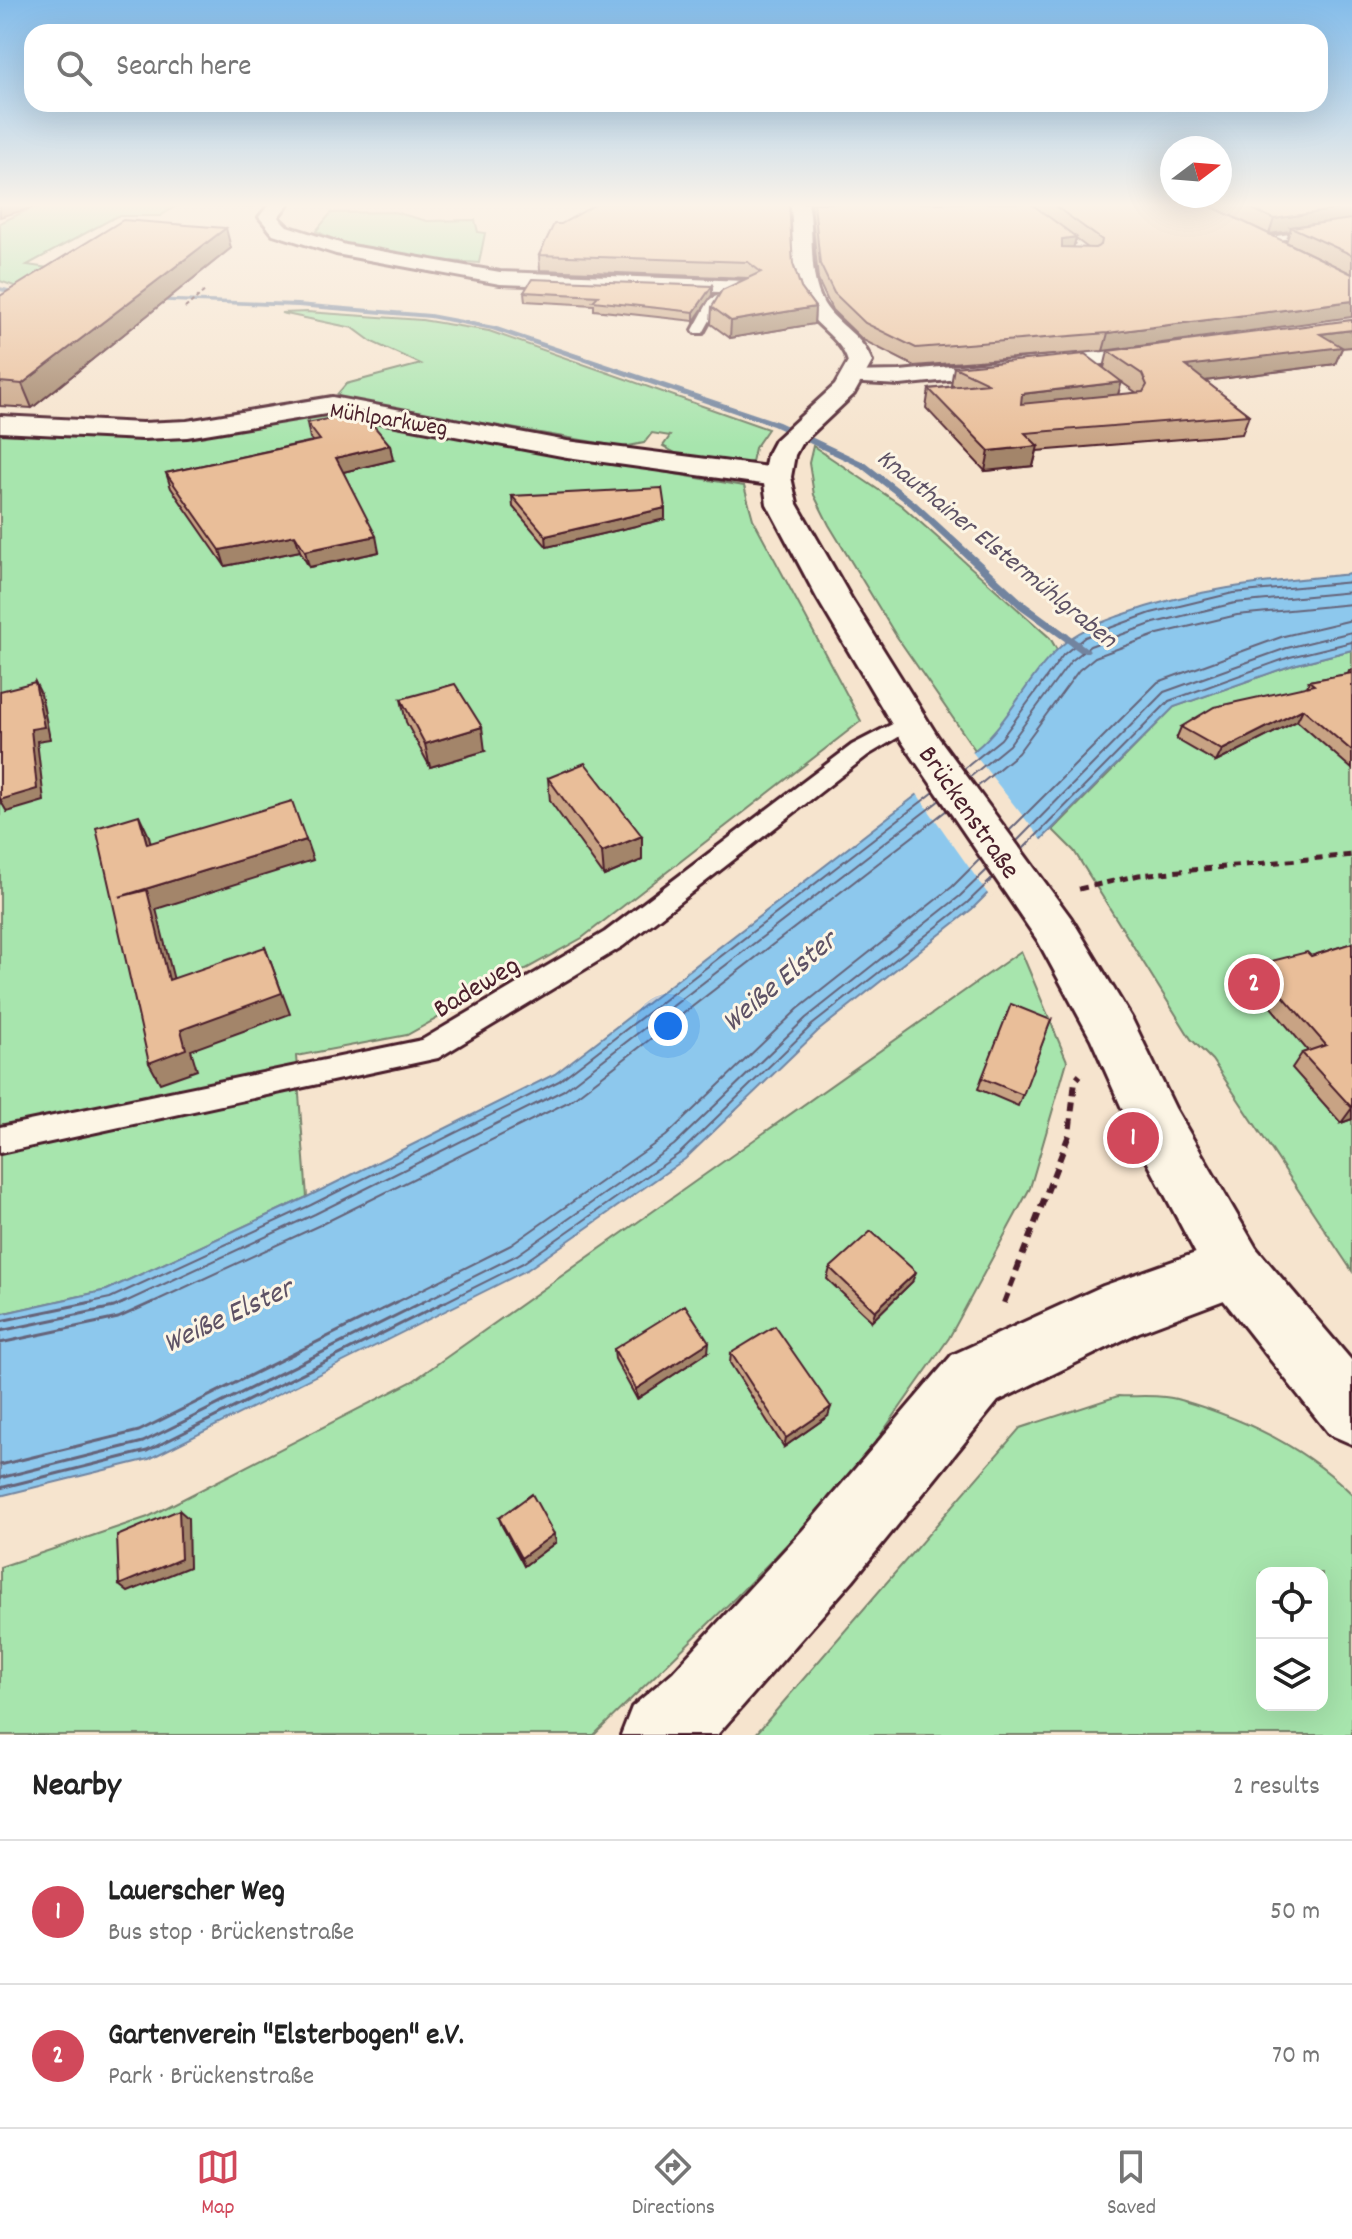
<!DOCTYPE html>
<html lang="en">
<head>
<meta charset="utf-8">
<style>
	body { margin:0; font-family:Dekko,sans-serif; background:#f2f2f2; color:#222 }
	.controls { position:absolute; right:24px; bottom:24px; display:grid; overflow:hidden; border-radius:16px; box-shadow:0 8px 32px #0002 }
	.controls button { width:72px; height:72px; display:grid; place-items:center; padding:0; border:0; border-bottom:2px solid #e0e0e0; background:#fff; color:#222; font:40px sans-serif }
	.compass { position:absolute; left:1160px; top:136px; width:72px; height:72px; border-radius:50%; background:#fff; box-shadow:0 8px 32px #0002; rotate:74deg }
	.you { position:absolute; left:668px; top:1026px; width:28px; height:28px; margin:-20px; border:6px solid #fff; border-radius:50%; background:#1a73e8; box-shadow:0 0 0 12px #1a73e833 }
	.badge { display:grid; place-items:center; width:52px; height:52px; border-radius:50%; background:#d1495b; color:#fff; font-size:26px; font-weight:700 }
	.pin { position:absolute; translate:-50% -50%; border:4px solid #fff; box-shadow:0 2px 8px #0006 }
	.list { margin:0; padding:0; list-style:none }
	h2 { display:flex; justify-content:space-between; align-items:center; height:104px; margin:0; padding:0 32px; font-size:34px }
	h2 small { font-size:26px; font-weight:400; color:#767676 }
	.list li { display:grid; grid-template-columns:52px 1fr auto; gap:24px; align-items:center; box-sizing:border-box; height:144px; padding:0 32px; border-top:2px solid #e0e0e0 }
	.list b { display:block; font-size:30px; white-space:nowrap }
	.list p { margin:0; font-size:26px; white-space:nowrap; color:#767676 }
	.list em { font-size:26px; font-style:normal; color:#767676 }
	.icon { flex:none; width:44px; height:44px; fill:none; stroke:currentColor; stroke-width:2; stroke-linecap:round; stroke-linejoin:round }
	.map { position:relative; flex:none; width:1352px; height:1735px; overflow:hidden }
	.search { position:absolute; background:#fff; box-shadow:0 8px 32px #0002; left:24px; right:24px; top:24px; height:88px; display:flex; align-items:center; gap:20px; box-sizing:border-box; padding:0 28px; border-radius:24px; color:#767676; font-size:30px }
	.sheet { height:392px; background:#fff }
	nav { display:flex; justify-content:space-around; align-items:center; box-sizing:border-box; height:112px; border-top:2px solid #e0e0e0; background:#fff; font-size:22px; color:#767676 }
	nav a { display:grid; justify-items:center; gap:4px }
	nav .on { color:#d1495b }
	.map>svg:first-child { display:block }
	.green { fill:#a7e5ad; stroke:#78826c; stroke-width:2; fill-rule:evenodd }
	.water { fill:#8dc8ed; stroke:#72849f; stroke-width:2 }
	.pier { fill:#f6e4ce }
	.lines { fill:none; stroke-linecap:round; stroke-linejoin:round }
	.shore-far1 { stroke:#656379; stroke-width:2 }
	.shore { stroke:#656379; stroke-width:3 }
	.stream { fill:#72849f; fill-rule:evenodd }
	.service-casing { stroke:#4a1f2b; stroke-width:6 }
	.minor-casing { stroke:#4a1f2b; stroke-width:6 }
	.secondary-casing { stroke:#4a1f2b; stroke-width:6 }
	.path-far2 { stroke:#4a1f2b; stroke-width:2; stroke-dasharray:4 3; stroke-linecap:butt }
	.path-far1 { stroke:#4a1f2b; stroke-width:5; stroke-dasharray:8 6; stroke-linecap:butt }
	.path { stroke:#4a1f2b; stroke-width:6; stroke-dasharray:10 7; stroke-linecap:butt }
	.service { fill:#fcf5e5; fill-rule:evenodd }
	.minor { fill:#fcf5e5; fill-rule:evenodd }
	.secondary { fill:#fcf5e5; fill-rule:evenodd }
	.wall { fill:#c8a384; stroke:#4a1f2b; stroke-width:2; fill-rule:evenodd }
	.shaded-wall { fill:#a3856b; stroke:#4a1f2b; stroke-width:2 }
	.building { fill:#e9be99; stroke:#4a1f2b; stroke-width:2 }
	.labels { text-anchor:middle; stroke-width:6; stroke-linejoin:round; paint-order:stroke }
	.far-street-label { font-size:24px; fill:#4a1f2b; stroke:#fcf5e5 }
	.far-water-label { font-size:26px; font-style:italic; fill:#5e5265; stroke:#fcf5e5 }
	.street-label { font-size:28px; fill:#4a1f2b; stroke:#fcf5e5 }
	.water-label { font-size:30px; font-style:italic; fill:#5e5265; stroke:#fcf5e5 }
</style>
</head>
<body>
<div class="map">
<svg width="1352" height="1735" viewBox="0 0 1352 1735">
	<rect width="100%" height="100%" fill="#f6e4ce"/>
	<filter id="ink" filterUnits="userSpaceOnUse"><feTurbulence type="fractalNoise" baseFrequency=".0125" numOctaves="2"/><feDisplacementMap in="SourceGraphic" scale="16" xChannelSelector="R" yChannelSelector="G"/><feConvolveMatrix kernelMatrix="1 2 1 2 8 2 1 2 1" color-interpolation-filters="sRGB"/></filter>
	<g filter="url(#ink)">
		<!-- green -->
		<path class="green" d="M42 203H258L252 207 180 204 160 216H117L27 265 63 270 17 287 0 281V223Z
			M394 212 427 221 475 220 478 232 485 233 479 263C424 259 365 257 316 231L331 213Z
			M307 312 422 320 489 331 768 429 755 448 752 462 743 464 677 454 663 446 670 436 652 433 644 443 623 447 334 398 346 384 421 364 372 342 353 328 281 313Z
			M321 413 744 486 753 519 861 721 582 938 407 1035 296 1056 307 1197 107 1290 0 1314V431L160 439Z
			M813 446 901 505 1050 638 1057 650 995 734 975 750 895 634 829 525 814 495 809 463Z
			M1352 650V1271L1212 1060 1191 1039 1074 851 1053 830 1174 707 1293 665Z
			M1021 951 1067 1061 1030 1188 949 1338 848 1481 736 1597 594 1735H0V1567L148 1517 413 1381Z
			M1118 1396C1137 1397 1161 1394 1180 1400 1243 1418 1305 1448 1352 1494V1735H755L1020 1428ZM1262 1573H1322V1705H1262Z"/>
		<!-- water -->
		<path class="water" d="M1352 574V650L1293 665 1174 707 972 909 818 1031 685 1159 527 1270 149 1459 0 1496V1314L107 1290 307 1197 555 1074 975 750C1010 721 1027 677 1060 647 1077 631 1097 624 1119 616 1199 587 1268 582 1352 574Z"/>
		<!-- pier -->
		<path class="pier" d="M970 749 1045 844 990 897 915 791Z"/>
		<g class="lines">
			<!-- shore-far1 -->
			<path class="shore-far1" d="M964 769 1001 739 1063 655 1085 637 1151 613 1233 593 1352 582
				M970 777 1009 745 1070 662 1090 646 1154 623 1235 603 1352 592
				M977 787 1018 753 1079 670 1095 657 1158 634 1237 615 1352 604
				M1009 831 1158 682 1284 636 1352 620
				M1017 841 1164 692 1287 648 1352 632
				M1023 849 1169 701 1290 657 1352 642
				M82 1304 110 1298 311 1205 559 1081 934 792
				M121 1304 315 1214 564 1090 940 800
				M149 1304 320 1225 570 1101 947 810
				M393 1304 511 1245 666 1136 798 1009 952 887 980 859
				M419 1304 517 1255 674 1145 806 1018 960 896 987 870
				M441 1304 523 1263 680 1153 812 1025 967 903 993 878"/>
			<!-- shore -->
			<path class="shore" d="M0 1321 92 1302
				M0 1331 114 1307 125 1302
				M0 1343 118 1318 153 1302
				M0 1465 139 1431 397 1302
				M0 1478 143 1442 423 1302
				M0 1488 147 1451 445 1302"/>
			<!-- stream -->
			<path class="stream" d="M0 287 29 294 30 295 27 297 0 291Z
				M148 298 298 303 430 314 494 326 779 422 866 463 916 502 1027 604 1090 650 1088 652H1080L1019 608 910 506 860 467 773 426 492 330 430 318 298 307 146 301Z"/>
			<!-- service casing -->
			<g class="service-casing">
				<path id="service" d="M1352 224V230L1256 243 1251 240Z
					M740 286 750 288 719 304 703 333H695L693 330 710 299Z
					M910 715 917 716 920 721 917 726 868 755 623 946 438 1058 0 1153V1127L422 1040 605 932 852 745Z"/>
			</g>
			<!-- minor casing -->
			<g class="minor-casing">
				<path id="minor" d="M270 203H289L278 217 287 226 346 245 500 272 746 281 757 287 746 293 500 284 336 254 273 234 259 217Z
					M1163 345 1171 347 1175 352 1171 357 900 385 845 382 842 377 845 372 900 371Z
					M332 397 567 441 777 468 787 471 791 477 787 483 777 486 567 457 332 413 187 437 142 439 0 432V416L142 423 187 421Z
					M1235 1239 1256 1248 1265 1268 1256 1288 1139 1332 998 1401 853 1580 717 1735H621L632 1707 673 1672 803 1530 952 1355 1103 1286Z"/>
			</g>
			<!-- secondary casing -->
			<g class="secondary-casing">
				<path id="secondary" d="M790 203H808C815 234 807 276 824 304 838 326 863 335 872 362L854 394 801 444 795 455 791 477 797 504 851 598 938 737 1071 918 1132 1019 1175 1108 1256 1248 1352 1361V1444L1329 1434 1214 1288 1137 1142 1091 1039 1038 941 903 743 817 598 767 504 763 477 767 455 775 440 835 385 848 362C840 336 814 327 802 303 787 274 796 235 790 203Z"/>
			</g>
			<!-- path-far2 -->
			<path class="path-far2" d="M185 308 206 290"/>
			<!-- path-far1 -->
			<path class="path-far1" d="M1079 889 1139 875 1352 855"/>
			<!-- path -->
			<path class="path" d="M1004 1303 1069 1135 1075 1081 1080 1075"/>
			<!-- service -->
			<use href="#service" class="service"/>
			<!-- minor -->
			<use href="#minor" class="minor"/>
			<!-- secondary -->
			<use href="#secondary" class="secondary"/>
		</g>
		<!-- wall -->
		<path class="wall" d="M811 203H1204L1103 351 914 366 863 340 832 310 818 280ZM1076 239 1088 248H1073Z
			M1204 203H1352V274L1286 242 1290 231 1269 234Z
			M561 224 793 264 801 288 815 307 814 324 730 338 711 324 712 307 746 278 540 270 539 255Z
			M231 248 32 408 0 406V296Z
			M712 286V295L694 321 594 310V305L525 301 524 292Z
			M1342 348 1335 364 1205 381 1249 415 1242 434 1037 451 1033 466 985 471 926 408 929 389 954 386 951 385 954 367 1104 368 1108 351ZM1121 382 1137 393 1118 395Z
			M307 423 393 460 343 472 379 552 309 567 300 551 225 566 171 488 166 473 313 441 310 438Z
			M512 496 665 519 547 547 513 507Z
			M1352 670V769L1297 721 1216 762 1176 739 1181 727 1307 687 1309 681 1348 674 1349 671Z
			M401 699 485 751 430 767 406 722Z
			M548 778 642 836V860L604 876 550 801Z
			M1352 943V1119L1341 1123 1292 1068 1302 1053 1308 1051 1248 980 1256 965 1311 956Z
			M1051 1020 1018 1106 978 1089 982 1078Z
			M830 1268 912 1282 872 1321 827 1279Z
			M614 1349 708 1352 637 1399 615 1359Z
			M731 1353 828 1416 784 1447 730 1363Z
			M499 1518 554 1534 556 1542 524 1566 502 1526Z"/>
		<!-- shaded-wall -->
		<path class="shaded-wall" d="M0 203H49L0 217Z
			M1352 207V220L1291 227 1290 231 1269 234 1274 219Z
			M226 228 231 248 32 408 22 384Z
			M1076 237 1072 253 1059 255 1062 239Z
			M712 286V295L694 321V312Z
			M1352 301V317L1103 351 1108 333Z
			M815 307 814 324 730 338 731 321Z
			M1352 330V347L1342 348 1335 364 1181 384 1186 366 1320 334Z
			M1122 382 1116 400 1018 412 1022 394Z
			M390 445 393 460 339 473 336 458Z
			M1038 446 1033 466 985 471 989 451Z
			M665 508V519L547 547 546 536Z
			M295 535 300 551 225 566 220 550Z
			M376 536 379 552 309 567 305 551Z
			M35 682 41 694 50 739 37 741 44 801 7 812 0 800 31 729Z
			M1303 709 1297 721 1216 762 1222 750Z
			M482 727 485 751 430 767 425 744Z
			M139 815 149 836 156 865 147 844Z
			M642 836V860L604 876 602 852Z
			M306 840 313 860 156 909 179 1000 119 897Z
			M265 947 290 1014 191 1050 197 1070 160 1083 149 1063Z
			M1352 1108V1119L1341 1123Z
			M916 1272 912 1282 872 1321 875 1311Z
			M709 1342 708 1352 637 1399 636 1389Z
			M831 1407 828 1416 784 1447 786 1438Z
			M179 1510 188 1518 189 1567 128 1592 119 1585Z
			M554 1534 556 1542 524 1566 521 1558Z"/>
		<!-- building -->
		<path class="building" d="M598 203H789L793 264 801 288 815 307 731 321 712 307 722 290 761 272 748 262 539 255 554 224H561Z
			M814 203H1030L1076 237 1062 239V247L1095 248 1101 245 1102 240 1051 203H1204L1352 274V301L1108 333 916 348 865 323 834 293 820 264Z
			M1239 203H1352V207L1274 219Z
			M1352 219V255L1291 227Z
			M123 220 226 228 22 384 0 382V296Z
			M532 279 712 286 694 312 593 301 598 296 524 292Z
			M1352 320V330L1320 334 1342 347 1186 366 1249 415 1025 433 1038 446 989 451 929 389 988 383 954 367 1085 354 1122 382 1022 394 1021 404 1143 392 1147 385 1142 374 1108 351Z
			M362 412 390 445 336 458 376 536 305 551 295 535 220 550 166 473 320 440 307 423Z
			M662 488 665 508 546 536 512 496Z
			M1352 673V751L1303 709 1222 750 1181 727 1214 707 1314 685 1309 681Z
			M35 682 44 727 31 729 37 789 0 800V691Z
			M455 684 482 727 425 744 401 699Z
			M585 763 642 836 602 852 548 778Z
			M292 801 306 840 119 897 147 890 169 980 265 947 282 993 181 1030 186 1049 149 1063 96 828 139 815 147 844Z
			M1352 943V1108L1302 1053 1326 1045 1256 965 1307 952 1311 956Z
			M1011 1004 1051 1020 1023 1095 982 1078Z
			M871 1231 916 1272 875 1311 830 1268Z
			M685 1305 709 1342 636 1389 614 1349Z
			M775 1326 831 1407 786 1438 731 1353Z
			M532 1494 554 1534 521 1558 499 1518Z
			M179 1510 181 1559 119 1585 117 1536Z"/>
	</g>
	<!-- sky -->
	<linearGradient id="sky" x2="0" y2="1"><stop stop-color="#83bcea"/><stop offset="0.46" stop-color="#fbf3e9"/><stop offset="1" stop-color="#fbf3e9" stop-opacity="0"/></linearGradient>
	<rect width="1352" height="446" fill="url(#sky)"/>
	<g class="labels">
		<!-- far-street labels -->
		<g class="far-street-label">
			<text transform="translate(389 418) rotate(9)" y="8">Mühlparkweg</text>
		</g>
		<!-- far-water labels -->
		<g class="far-water-label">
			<text transform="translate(998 547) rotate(39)" y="9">Knauthainer Elstermühlgraben</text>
		</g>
		<!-- street labels -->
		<g class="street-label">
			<text transform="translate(971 811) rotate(55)" y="10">Brückenstraße</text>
			<text transform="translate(475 985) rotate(-31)" y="10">Badeweg</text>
		</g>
		<!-- water labels -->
		<g class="water-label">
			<text transform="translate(778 980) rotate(-40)" y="10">Weiße Elster</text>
			<text transform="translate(227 1314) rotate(-25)" y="10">Weiße Elster</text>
		</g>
	</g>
</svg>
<div class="controls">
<button><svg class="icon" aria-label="locate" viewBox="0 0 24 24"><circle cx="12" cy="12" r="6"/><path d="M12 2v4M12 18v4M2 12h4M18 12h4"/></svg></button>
<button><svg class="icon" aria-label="layers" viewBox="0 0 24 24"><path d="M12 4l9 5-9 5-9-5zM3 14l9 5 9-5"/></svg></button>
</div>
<svg class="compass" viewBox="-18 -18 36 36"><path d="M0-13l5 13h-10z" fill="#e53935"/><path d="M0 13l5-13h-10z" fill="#767676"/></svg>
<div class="you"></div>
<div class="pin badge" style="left:1133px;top:1138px">1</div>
<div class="pin badge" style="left:1254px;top:984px">2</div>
<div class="search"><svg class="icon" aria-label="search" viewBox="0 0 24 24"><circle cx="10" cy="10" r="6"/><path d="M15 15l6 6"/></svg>Search here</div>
</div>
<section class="sheet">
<h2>Nearby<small>2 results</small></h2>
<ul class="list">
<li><span class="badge">1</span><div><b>Lauerscher Weg</b><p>Bus stop · Brückenstraße</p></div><em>50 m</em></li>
<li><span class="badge">2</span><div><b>Gartenverein &quot;Elsterbogen&quot; e.V.</b><p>Park · Brückenstraße</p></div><em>70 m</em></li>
</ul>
</section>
<nav>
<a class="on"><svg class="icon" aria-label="map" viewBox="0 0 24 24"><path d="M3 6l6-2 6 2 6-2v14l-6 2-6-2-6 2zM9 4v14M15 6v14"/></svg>Map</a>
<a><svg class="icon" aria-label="directions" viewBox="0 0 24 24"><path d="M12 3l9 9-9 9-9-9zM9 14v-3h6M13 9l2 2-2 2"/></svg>Directions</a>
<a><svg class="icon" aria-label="saved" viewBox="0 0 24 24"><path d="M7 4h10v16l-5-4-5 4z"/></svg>Saved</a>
</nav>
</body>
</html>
